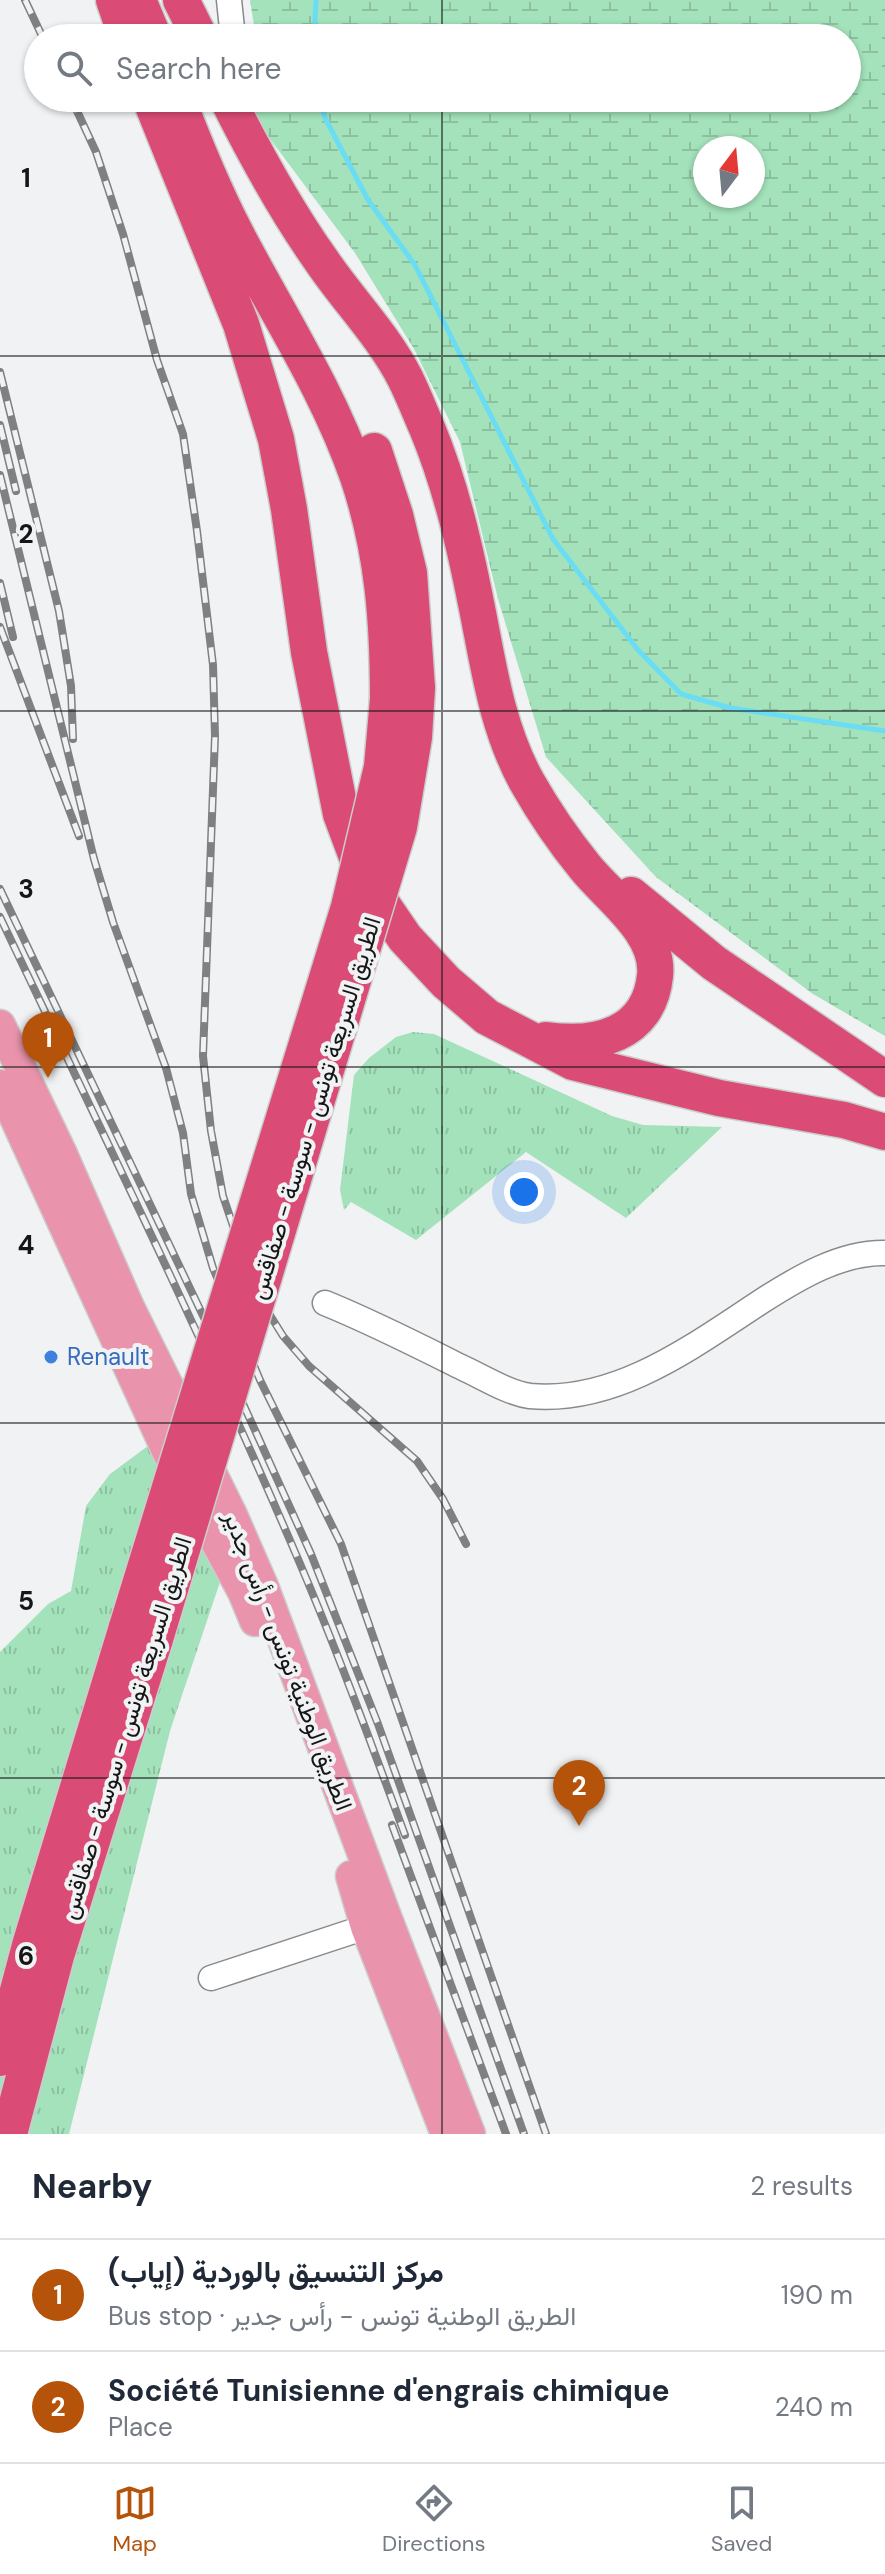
<!DOCTYPE html>
<html lang="en">
<head>
<meta charset="utf-8">
<style>
	body { margin:0; font-family:"DM Sans",Vazirmatn,sans-serif; background:#f2f2f3; color:#1f2937 }
	.compass { position:absolute; left:693px; top:136px; width:72px; height:72px; border-radius:50%; background:#fff; box-shadow:0 2px 6px #0004; rotate:16deg }
	.you { position:absolute; left:524px; top:1192px; width:28px; height:28px; margin:-20px; border:6px solid #fff; border-radius:50%; background:#1a73e8; box-shadow:0 0 0 12px #1a73e833 }
	.badge { display:grid; place-items:center; width:52px; height:52px; border-radius:50%; background:#b45309; color:#fff; font-size:26px; font-weight:700 }
	.pin { position:absolute; translate:-50% -66px; filter:drop-shadow(0 2px 4px #0008) }
	.pin::after { content:''; position:absolute; top:42px; width:28px; height:24px; background:inherit; clip-path:polygon(0 0,100% 0,50% 100%) }
	.list { margin:0; padding:0; list-style:none }
	h2 { display:flex; justify-content:space-between; align-items:center; height:104px; margin:0; padding:0 32px; font-size:34px }
	h2 small { font-size:26px; font-weight:400; color:#747a83 }
	.list li { display:grid; grid-template-columns:52px 1fr auto; gap:24px; align-items:center; box-sizing:border-box; height:112px; padding:0 32px; border-top:2px solid #e0e1e3 }
	.list b { display:block; font-size:30px; white-space:nowrap }
	.list p { margin:0; font-size:26px; white-space:nowrap; color:#747a83 }
	.list em { font-size:26px; font-style:normal; color:#747a83 }
	.icon { flex:none; width:44px; height:44px; fill:none; stroke:currentColor; stroke-width:2; stroke-linecap:round; stroke-linejoin:round }
	.map { position:relative; flex:none; width:885px; height:2134px; overflow:hidden }
	.search { position:absolute; background:#fff; box-shadow:0 2px 6px #0004; left:24px; right:24px; top:24px; height:88px; display:flex; align-items:center; gap:20px; box-sizing:border-box; padding:0 28px; border-radius:44px; color:#747a83; font-size:30px }
	.sheet { height:328px; background:#fff }
	nav { display:flex; justify-content:space-around; align-items:center; box-sizing:border-box; height:112px; border-top:2px solid #e0e1e3; background:#fff; font-size:22px; color:#747a83 }
	nav a { display:grid; justify-items:center; gap:4px }
	nav .on { color:#b45309 }
	.map>svg:first-child { display:block }
	.grass { fill:url(#grass-tufts) }
	.wetland { fill:url(#wetland-marsh); fill-rule:evenodd }
	.lines { fill:none; stroke-linecap:round; stroke-linejoin:round }
	.stream { stroke:#6addf4; stroke-width:5 }
	.minor-casing { stroke:#898a8c; stroke-width:27 }
	.major-casing { stroke:#ccc; stroke-width:33 }
	.highway-casing { stroke:#ccc; stroke-width:39 }
	.minor { stroke:#fff; stroke-width:24 }
	.major { stroke:#e994ac; stroke-width:30 }
	.highway { stroke:#da4c75; stroke-width:36 }
	.rail-casing { stroke:#7f8082; stroke-width:8 }
	.rail { stroke:#f0f2f4; stroke-width:5; stroke-dasharray:15; stroke-linecap:butt }
	.highway-bridge-casing { stroke:#ccc; stroke-width:39; stroke-linecap:butt }
	.highway-bridge { stroke:#da4c75; stroke-width:36 }
	.grid { fill:none; stroke:#161617; stroke-width:2; stroke-opacity:0.55 }
	.shop-dot { fill:#3f7fe0; stroke:#f0f2f4; stroke-width:3 }
	.labels { text-anchor:middle; stroke-width:8; stroke-linejoin:round; paint-order:stroke }
	.street-label { font-size:24px; fill:#161617; stroke:#f0f2f4 }
	.shop-label { font-size:24px; fill:#366cbe; stroke:#f0f2f4; text-anchor:start }
	.grid-label { font-size:26px; text-anchor:middle; font-weight:bold; fill:#161617; stroke:#f0f2f4; stroke-width:8; stroke-linejoin:round; paint-order:stroke }
</style>
</head>
<body>
<div class="map">
<svg width="885" height="2134" viewBox="0 0 885 2134">
	<defs>
		<pattern id="grass-tufts" width="24" height="20" patternUnits="userSpaceOnUse" patternTransform="scale(2)"><rect width="24" height="20" fill="#a3e2ba"/><path d="M3 7l-1-3M5 7V3M7 7l1-3M15 17l-1-3M17 17v-4M19 17l1-3" fill="none" stroke="#8cc19f"/></pattern>
		<pattern id="wetland-marsh" width="20" height="14" patternUnits="userSpaceOnUse" patternTransform="scale(2)"><rect width="20" height="14" fill="#a3e2ba"/><path d="M1 5h8M5 5V1M11 12h8M15 12V8" fill="none" stroke="#8cc19f"/></pattern>
	</defs>
	<rect width="100%" height="100%" fill="#f0f2f4"/>
	<!-- grass -->
	<path class="grass" d="M413 1032 434 1034 612 1116 643 1125 722 1127 626 1218 526 1152 416 1240 351 1202 344 1210 340 1190 354 1075 369 1058 396 1037Z
		M156 1440 222 1576 170 1731 69 2134H0V1652L48 1604 71 1591 86 1506 110 1474Z"/>
	<!-- wetland -->
	<path class="wetland" d="M250 0H885V1036L813 994 656 877 546 757 498 599 460 442 414 349 355 253 250 112 251 98H847V38H256ZM705 148H753V196H705Z"/>
	<g class="lines">
		<!-- stream -->
		<path class="stream" d="M314 38 316 0
			M320 98 325 118 368 200 415 265 553 539 638 650 681 694 730 708 885 731"/>
		<!-- minor casing -->
		<g class="minor-casing">
			<path id="minor" d="M229 0 233 38
				M325 1303C372 1322 417 1345 463 1368 483 1377 508 1393 530 1396 617 1404 693 1346 762 1301 798 1278 841 1252 885 1253
				M211 1978 366 1927"/>
		</g>
		<!-- major casing -->
		<g class="major-casing">
			<path id="major" d="M0 1025 62 1154 129 1307 232 1515 263 1586 387 1919 470 2134
				M0 1085 168 1453 243 1592 255 1621
				M351 1876 366 1927 446 2134"/>
		</g>
		<!-- highway casing -->
		<g class="highway-casing">
			<path id="highway" d="M114 0 127 38
				M138 0 154 38
				M181 0 200 38
				M150 98 241 324 276 439 289 509 309 652 341 814 366 881 405 938 446 982 487 1017 573 1062 719 1098 844 1120 885 1132
				M177 98C194 143 213 189 235 232 277 313 328 390 358 477 383 551 388 621 388 699
				M227 98C255 154 285 209 321 260 348 300 383 335 405 378 413 394 420 412 427 428 451 486 465 547 477 608 489 668 497 728 527 782 544 812 563 840 585 867 609 897 660 932 655 976 649 1035 596 1047 546 1040
				M374 451 395 515 409 573 417 688
				M631 895 714 963 885 1079
				M0 2058 31 1942 127 1627
				M9 2134 56 1956 155 1639"/>
		</g>
		<!-- minor -->
		<use href="#minor" class="minor"/>
		<!-- major -->
		<use href="#major" class="major"/>
		<!-- highway -->
		<use href="#highway" class="highway"/>
		<!-- rail casing -->
		<g class="rail-casing">
			<path id="rail" d="M25 0 43 38
				M71 98 96 152 123 234 157 360 183 434 197 531 213 665 215 736 203 1056 211 1131 223 1196 255 1291 283 1336 309 1366 417 1461 443 1499 466 1544
				M0 372 59 611 71 686 73 739
				M0 425 16 491
				M0 475 94 859 113 922 166 1068 183 1133 191 1194 213 1268 260 1380 341 1544 546 2134
				M0 583 13 637
				M0 627 79 836
				M0 889 206 1322 311 1554 378 1724 524 2134
				M0 917C101 1130 205 1342 298 1559 337 1650 371 1743 405 1835
				M392 1825 506 2134"/>
		</g>
		<!-- rail -->
		<use href="#rail" class="rail"/>
		<!-- highway-bridge casing -->
		<g class="highway-bridge-casing">
			<path id="highway-bridge" d="M127 1627 349 907 382 767 388 699
				M155 1639 399 827 414 737 417 688"/>
		</g>
		<!-- highway-bridge -->
		<use href="#highway-bridge" class="highway-bridge"/>
	</g>
	<!-- grid -->
	<path class="grid" d="M442 0V38M442 98V2134M0 356H885M0 711H885M0 1067H885M0 1423H885M0 1778H885"/>
	<!-- markers -->
	<circle class="shop-dot" cx="51" cy="1357" r="8"/>
	<g class="labels">
		<!-- street labels -->
		<g class="street-label">
			<text transform="translate(315 1108) rotate(-73)" y="8">الطريق السريعة تونس - سوسة - صفاقس</text>
			<text transform="translate(288 1661) rotate(69)" y="8">الطريق الوطنية تونس - رأس جدير</text>
			<text transform="translate(126 1728) rotate(-73)" y="8">الطريق السريعة تونس - سوسة - صفاقس</text>
		</g>
		<!-- shop labels -->
		<g class="shop-label">
			<text x="67" y="1365">Renault</text>
		</g>
	</g>
	<g class="grid-label">
		<text x="26" y="187">1</text>
		<text x="26" y="543">2</text>
		<text x="26" y="898">3</text>
		<text x="26" y="1254">4</text>
		<text x="26" y="1610">5</text>
		<text x="26" y="1965">6</text>
	</g>
</svg>
<svg class="compass" viewBox="-18 -18 36 36"><path d="M0-13l5 13h-10z" fill="#e53935"/><path d="M0 13l5-13h-10z" fill="#747a83"/></svg>
<div class="you"></div>
<div class="pin badge" style="left:48px;top:1078px">1</div>
<div class="pin badge" style="left:579px;top:1826px">2</div>
<div class="search"><svg class="icon" aria-label="search" viewBox="0 0 24 24"><circle cx="10" cy="10" r="6"/><path d="M15 15l6 6"/></svg>Search here</div>
</div>
<section class="sheet">
<h2>Nearby<small>2 results</small></h2>
<ul class="list">
<li><span class="badge">1</span><div><b>مركز التنسيق بالوردية (إياب)</b><p>Bus stop · الطريق الوطنية تونس - رأس جدير</p></div><em>190 m</em></li>
<li><span class="badge">2</span><div><b>Société Tunisienne d'engrais chimique</b><p>Place</p></div><em>240 m</em></li>
</ul>
</section>
<nav>
<a class="on"><svg class="icon" aria-label="map" viewBox="0 0 24 24"><path d="M3 6l6-2 6 2 6-2v14l-6 2-6-2-6 2zM9 4v14M15 6v14"/></svg>Map</a>
<a><svg class="icon" aria-label="directions" viewBox="0 0 24 24"><path d="M12 3l9 9-9 9-9-9zM9 14v-3h6M13 9l2 2-2 2"/></svg>Directions</a>
<a><svg class="icon" aria-label="saved" viewBox="0 0 24 24"><path d="M7 4h10v16l-5-4-5 4z"/></svg>Saved</a>
</nav>
</body>
</html>
